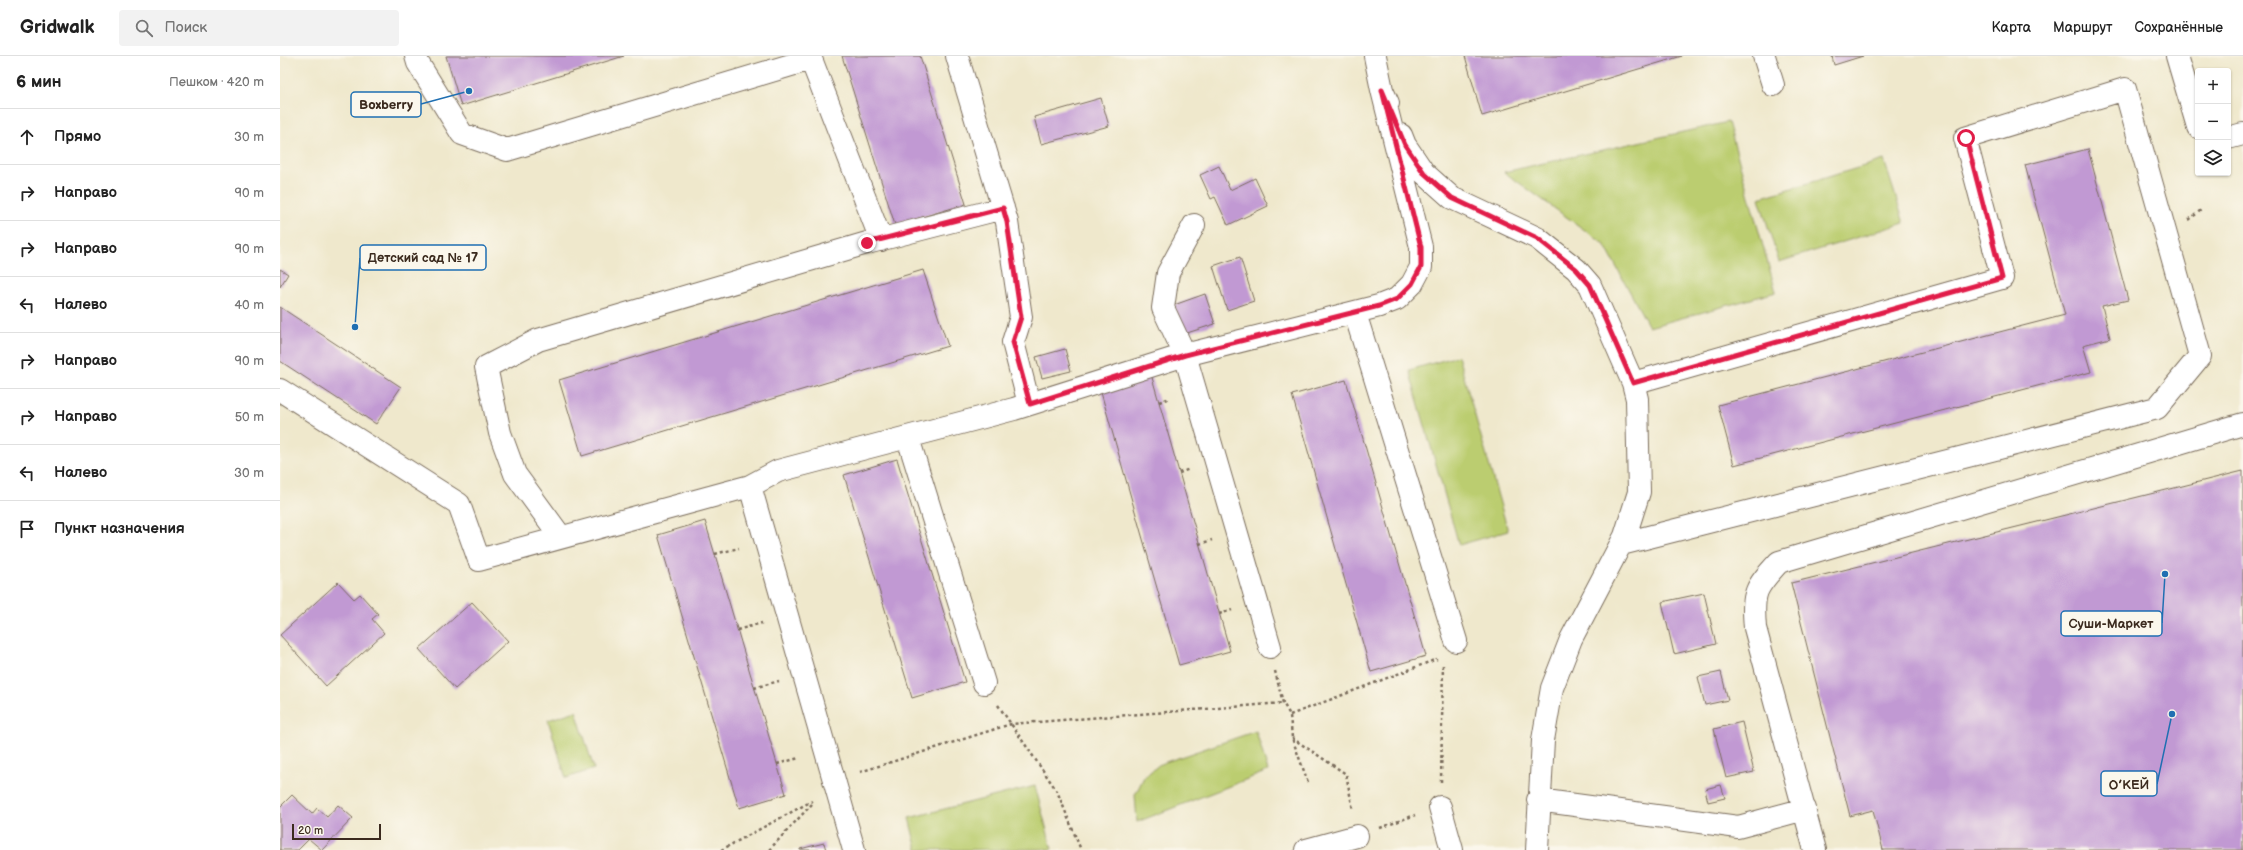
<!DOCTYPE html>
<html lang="ru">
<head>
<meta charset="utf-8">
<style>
	body { margin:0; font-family:"Balsamiq Sans",sans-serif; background:#f2f2f2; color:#222 }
	.controls { position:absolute; right:12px; top:12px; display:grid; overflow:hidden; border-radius:4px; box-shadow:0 1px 3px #0004 }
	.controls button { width:36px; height:36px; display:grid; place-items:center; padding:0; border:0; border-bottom:1px solid #e0e0e0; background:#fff; color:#222; font:20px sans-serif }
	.scale { position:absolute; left:12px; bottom:10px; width:89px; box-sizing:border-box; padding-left:4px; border:2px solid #3b2a1e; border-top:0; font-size:11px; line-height:14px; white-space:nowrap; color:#3b2a1e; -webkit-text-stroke:3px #fbf7ec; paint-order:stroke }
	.stop { position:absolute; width:12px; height:12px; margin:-9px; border:3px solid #e11d48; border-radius:50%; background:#fff }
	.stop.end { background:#e11d48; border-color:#fff; box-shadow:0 1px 4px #0008 }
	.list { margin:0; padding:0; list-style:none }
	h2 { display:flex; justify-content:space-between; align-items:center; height:52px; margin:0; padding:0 16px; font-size:17px }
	h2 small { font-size:13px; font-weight:400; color:#767676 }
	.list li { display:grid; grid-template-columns:26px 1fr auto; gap:12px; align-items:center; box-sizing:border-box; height:56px; padding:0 16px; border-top:1px solid #e0e0e0 }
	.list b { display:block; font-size:15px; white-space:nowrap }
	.list em { font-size:13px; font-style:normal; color:#767676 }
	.icon { flex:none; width:22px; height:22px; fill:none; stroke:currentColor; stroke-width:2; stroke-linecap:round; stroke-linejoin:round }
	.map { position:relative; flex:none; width:1963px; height:794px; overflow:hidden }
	header { display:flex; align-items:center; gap:24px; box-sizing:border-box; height:56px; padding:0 20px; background:#fff; border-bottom:1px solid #e0e0e0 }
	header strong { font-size:19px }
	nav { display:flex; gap:22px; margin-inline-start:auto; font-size:14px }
	.search { width:280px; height:36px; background:#f2f2f2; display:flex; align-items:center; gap:10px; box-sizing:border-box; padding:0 14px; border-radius:4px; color:#767676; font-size:15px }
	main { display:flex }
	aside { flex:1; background:#fff }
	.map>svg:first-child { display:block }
	.green { fill:#bbcd70; stroke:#7b7c47 }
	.building { fill:#c199d3 }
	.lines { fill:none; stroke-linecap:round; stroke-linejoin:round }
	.minor-casing { stroke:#7a6c5b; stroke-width:24 }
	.path { stroke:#7a6c5b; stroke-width:2.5; stroke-dasharray:3 3; stroke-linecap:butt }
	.minor { stroke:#fff; stroke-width:22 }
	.route { stroke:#e11d48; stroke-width:5 }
	.leader { fill:none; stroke:#1f6fb2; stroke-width:1.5 }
	.callout-dot { fill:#1f6fb2; stroke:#fbf7ec; stroke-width:1.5 }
	.callout { fill:#fbf7ec; stroke:#1f6fb2; stroke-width:1.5 }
	.callout-label { font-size:13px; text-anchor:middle; font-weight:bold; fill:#3b2a1e }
</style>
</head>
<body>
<header>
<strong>Gridwalk</strong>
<div class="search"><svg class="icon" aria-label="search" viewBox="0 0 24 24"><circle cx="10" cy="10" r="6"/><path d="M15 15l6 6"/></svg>Поиск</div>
<nav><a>Карта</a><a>Маршрут</a><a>Сохранённые</a></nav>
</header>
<main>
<aside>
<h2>6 мин<small>Пешком · 420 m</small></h2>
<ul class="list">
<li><svg class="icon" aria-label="ahead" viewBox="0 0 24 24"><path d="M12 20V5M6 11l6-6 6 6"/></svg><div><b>Прямо</b></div><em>30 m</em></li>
<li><svg class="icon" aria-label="right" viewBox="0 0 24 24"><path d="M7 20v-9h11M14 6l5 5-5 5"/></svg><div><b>Направо</b></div><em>90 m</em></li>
<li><svg class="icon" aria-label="right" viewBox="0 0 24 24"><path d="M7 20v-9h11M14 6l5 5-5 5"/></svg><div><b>Направо</b></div><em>90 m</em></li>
<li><svg class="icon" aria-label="left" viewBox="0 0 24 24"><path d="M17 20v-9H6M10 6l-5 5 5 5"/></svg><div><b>Налево</b></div><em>40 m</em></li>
<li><svg class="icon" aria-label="right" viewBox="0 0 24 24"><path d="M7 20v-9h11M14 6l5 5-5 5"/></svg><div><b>Направо</b></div><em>90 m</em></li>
<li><svg class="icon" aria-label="right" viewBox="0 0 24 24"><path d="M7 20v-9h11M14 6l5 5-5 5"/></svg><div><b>Направо</b></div><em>50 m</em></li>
<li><svg class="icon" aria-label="left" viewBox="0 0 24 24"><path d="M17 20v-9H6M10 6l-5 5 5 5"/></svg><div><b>Налево</b></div><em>30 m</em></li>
<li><svg class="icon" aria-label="arrive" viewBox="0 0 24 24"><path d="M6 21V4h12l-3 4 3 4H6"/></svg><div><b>Пункт назначения</b></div></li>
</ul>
</aside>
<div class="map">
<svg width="1963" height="794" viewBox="0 0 1963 794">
	<rect width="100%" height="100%" fill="#fbf7ec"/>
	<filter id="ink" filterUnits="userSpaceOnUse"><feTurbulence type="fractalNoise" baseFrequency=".025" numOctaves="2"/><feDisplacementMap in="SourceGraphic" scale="8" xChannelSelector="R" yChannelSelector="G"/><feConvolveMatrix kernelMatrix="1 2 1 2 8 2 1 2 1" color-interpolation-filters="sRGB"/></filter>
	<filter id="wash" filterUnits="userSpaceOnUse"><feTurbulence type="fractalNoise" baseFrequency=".012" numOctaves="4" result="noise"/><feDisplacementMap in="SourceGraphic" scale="16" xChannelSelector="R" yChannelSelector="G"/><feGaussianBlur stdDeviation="0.9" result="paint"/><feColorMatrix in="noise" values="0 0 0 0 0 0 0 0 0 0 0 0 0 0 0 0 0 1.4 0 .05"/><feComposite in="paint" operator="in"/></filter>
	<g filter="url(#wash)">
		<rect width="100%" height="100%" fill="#efe8cc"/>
		<!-- green -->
		<path class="green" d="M1448 66 1496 236 1369 271 1324 188 1224 116Z
			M1604 104 1624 167 1499 206 1479 142Z
			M1178 300 1228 475 1179 489 1129 314Z
			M296 655 314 713 286 722 268 664Z
			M976 675 988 715 857 766 855 739 864 721 880 708Z
			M755 730 772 793 637 794 629 762Z"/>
		<g id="blocks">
			<!-- building -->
			<path class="building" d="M166 0H344L181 50Z
				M562 0H640L686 148 615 169Z
				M1185 0H1402L1202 60Z
				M1552 0H1583L1554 9Z
				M821 42 829 70 761 88 754 61Z
				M1808 93 1848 244 1822 250 1830 282 1803 289 1811 316 1454 409 1438 349 1785 259 1745 109Z
				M939 110 950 134 975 122 988 150 948 169 935 141 931 143 920 119Z
				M960 201 974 245 947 254 933 210Z
				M0 213 8 218 0 231Z
				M643 214 668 290 302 400 279 324Z
				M925 238 935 268 904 278 894 249Z
				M0 251 121 331 96 368 0 305Z
				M785 293 791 315 762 322 756 301Z
				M871 318 950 595 899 609 820 333Z
				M1066 324 1146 600 1091 616 1012 339Z
				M617 403 685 626 632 642 564 419Z
				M1963 415V794H1603L1593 754 1570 760 1511 527Z
				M425 465 506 738 459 752 378 479Z
				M58 526 74 543 80 538 98 558 92 563 104 577 46 630 0 579Z
				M1424 537 1436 588 1394 598 1382 546Z
				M192 546 228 585 175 633 139 593Z
				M1441 616 1448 644 1425 649 1418 621Z
				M1462 666 1474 716 1446 722 1434 673Z
				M1441 729 1445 742 1428 746 1425 733Z
				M12 739 32 758 37 752 47 761 58 749 73 762 42 794 29 783 18 794H0V751Z
				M544 787 546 794H520V793Z"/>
		</g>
	</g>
	<g filter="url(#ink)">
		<use href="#blocks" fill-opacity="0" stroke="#7a6c5b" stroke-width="1"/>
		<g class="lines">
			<!-- minor casing -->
			<g class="minor-casing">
				<path id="minor" d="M136 0 138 7 182 78 227 94 531 3 601 184
					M677 0 727 166 741 261 733 286 749 348
					M1095 0 1102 34 1108 47
					M1484 0 1493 29
					M1897 0 1918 71
					M1121 79 1125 89 1144 117 1172 142 1257 182 1296 213 1310 229 1353 327 1357 343 1359 436 1345 480 1291 583 1272 632 1263 684 1257 794
					M1948 82 1963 78
					M914 169 888 217 883 252 905 299 990 591
					M1075 257 1176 585
					M0 334 179 448 199 504 470 430 498 415 734 353 905 299 1099 250 1117 243 1132 228 1141 211V191L1102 34
					M628 382 704 627
					M470 430 574 794
					M281 481 235 418 220 377 206 311 258 284 587 187 723 152
					M1341 488 1877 352 1920 300 1845 33 1685 82 1722 222 1353 327
					M1258 744 1458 771 1525 753
					M1160 751 1172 794
					M1026 794 1077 780
					M1535 794 1475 572C1472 536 1475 532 1499 506L1963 368"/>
			</g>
			<!-- path -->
			<path class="path" d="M1909 164 1921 154
				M879 346 890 342
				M899 417 910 413
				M919 488 932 484
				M435 498 459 492
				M939 558 952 554
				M457 574 482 567
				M995 615 1003 647 1010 659 1012 682 1029 729
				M474 632 499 625
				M718 649 777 735 801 794
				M1010 659 1157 603
				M1012 682 1066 718 1073 754
				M497 708 519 702
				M580 716 731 668 1003 647
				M1161 726 1163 607
				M1100 772 1135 759
				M441 794 532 745
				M489 794 532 748"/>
			<!-- minor -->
			<use href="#minor" class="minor"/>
		</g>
	</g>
	<g class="lines" filter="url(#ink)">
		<!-- route -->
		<path class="route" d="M587 187 723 152 727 166 741 261 733 286 750 348 905 299 1099 250 1117 243 1132 228 1141 211V191L1102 34 1125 89 1144 117 1172 142 1257 182 1296 213 1310 229 1353 327 1722 222 1686 82"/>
	</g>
	<!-- callouts -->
	<path class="leader" d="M189 35L141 48M75 271L80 202M1885 518L1882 567M1892 658L1877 728"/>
	<g class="callout-dot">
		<circle cx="189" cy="35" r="4"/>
		<circle cx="75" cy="271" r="4"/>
		<circle cx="1885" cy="518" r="4"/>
		<circle cx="1892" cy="658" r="4"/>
	</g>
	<g class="callout">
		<rect x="71" y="36" width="70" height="25" rx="4"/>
		<rect x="80" y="189" width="126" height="25" rx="4"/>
		<rect x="1781" y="555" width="101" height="25" rx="4"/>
		<rect x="1821" y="715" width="56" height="25" rx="4"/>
	</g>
	<g class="callout-label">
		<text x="106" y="53">Boxberry</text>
		<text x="143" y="206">Детский сад № 17</text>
		<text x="1831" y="572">Суши-Маркет</text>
		<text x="1849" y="733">О’КЕЙ</text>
	</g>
</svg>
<div class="controls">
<button>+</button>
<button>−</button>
<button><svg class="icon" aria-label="layers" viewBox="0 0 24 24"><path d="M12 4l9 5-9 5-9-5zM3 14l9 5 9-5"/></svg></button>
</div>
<div class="scale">20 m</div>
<div class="stop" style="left:1686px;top:82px"></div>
<div class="stop end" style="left:587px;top:187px"></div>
</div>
</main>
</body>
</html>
